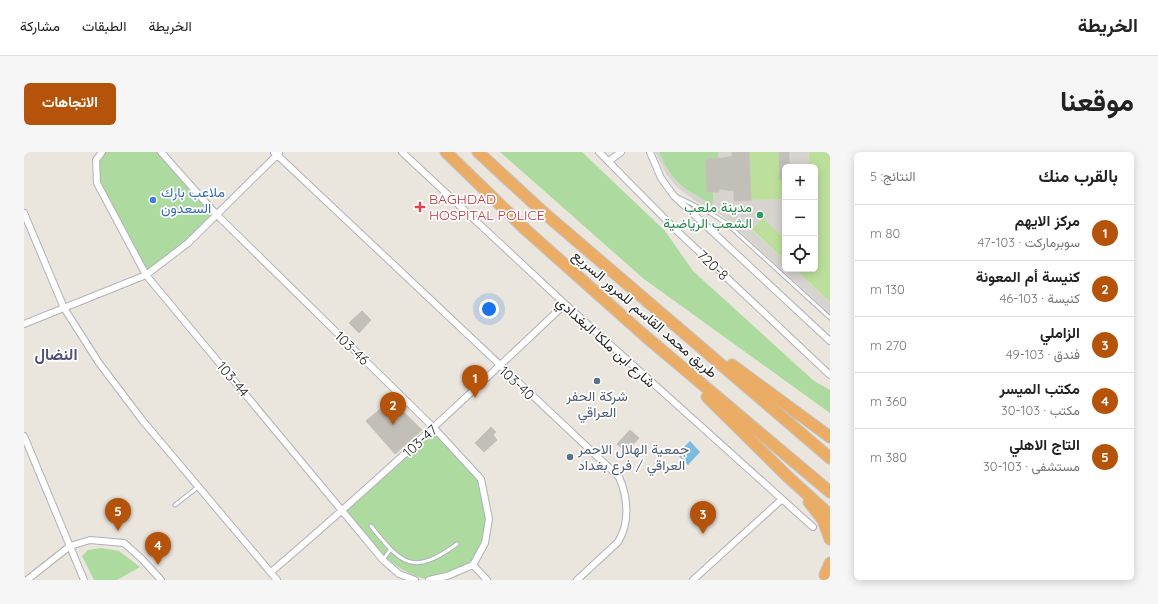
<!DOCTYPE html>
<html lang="ar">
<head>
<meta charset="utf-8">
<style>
	body { margin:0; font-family:Quicksand,Vazirmatn,sans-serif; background:#f6f6f6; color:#222; direction:rtl }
	.controls { position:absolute; right:12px; top:12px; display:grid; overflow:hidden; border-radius:6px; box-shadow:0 2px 10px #0003 }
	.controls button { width:36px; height:36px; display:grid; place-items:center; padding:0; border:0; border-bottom:1px solid #e0e0e0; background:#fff; color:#222; font:20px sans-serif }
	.you { position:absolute; left:465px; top:157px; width:14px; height:14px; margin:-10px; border:3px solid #fff; border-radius:50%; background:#1a73e8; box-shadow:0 0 0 6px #1a73e833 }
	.badge { display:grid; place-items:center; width:26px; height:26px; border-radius:50%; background:#b45309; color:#fff; font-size:13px; font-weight:700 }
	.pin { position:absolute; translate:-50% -33px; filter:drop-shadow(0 1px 2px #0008) }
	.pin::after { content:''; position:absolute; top:21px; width:14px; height:12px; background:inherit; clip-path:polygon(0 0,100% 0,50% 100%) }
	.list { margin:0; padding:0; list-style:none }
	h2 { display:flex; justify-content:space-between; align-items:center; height:52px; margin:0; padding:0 16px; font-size:17px }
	h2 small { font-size:13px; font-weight:400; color:#767676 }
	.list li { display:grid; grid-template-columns:26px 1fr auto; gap:12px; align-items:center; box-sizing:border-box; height:56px; padding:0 16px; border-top:1px solid #e0e0e0 }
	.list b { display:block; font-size:15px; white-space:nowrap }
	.list p { margin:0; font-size:13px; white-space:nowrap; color:#767676 }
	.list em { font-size:13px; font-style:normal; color:#767676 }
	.icon { flex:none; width:22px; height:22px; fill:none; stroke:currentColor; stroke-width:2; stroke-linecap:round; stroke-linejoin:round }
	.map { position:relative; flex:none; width:806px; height:428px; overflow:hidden; direction:ltr; border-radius:6px }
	header { display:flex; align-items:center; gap:24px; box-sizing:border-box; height:56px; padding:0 20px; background:#fff; border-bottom:1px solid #e0e0e0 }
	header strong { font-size:19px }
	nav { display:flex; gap:22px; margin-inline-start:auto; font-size:14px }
	.intro { display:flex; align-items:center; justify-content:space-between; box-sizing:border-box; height:96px; padding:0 24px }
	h1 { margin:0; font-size:28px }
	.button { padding:10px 18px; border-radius:6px; background:#b45309; color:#fff; font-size:14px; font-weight:700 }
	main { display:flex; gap:24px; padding:0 24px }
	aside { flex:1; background:#fff; border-radius:6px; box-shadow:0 2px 10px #0003 }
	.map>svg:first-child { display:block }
	.green { fill:#adda9f }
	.pitch { fill:#bce09c }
	.plaza { fill:#d7d4cf }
	.water { fill:#7bbbe0 }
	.building { fill:#c2bfb9; stroke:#c5c1b7 }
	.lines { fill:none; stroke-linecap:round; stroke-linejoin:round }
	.service-casing { stroke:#b0b1bb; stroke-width:5 }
	.minor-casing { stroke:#b0b1bb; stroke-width:8 }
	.motorway-casing { stroke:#c3c3c3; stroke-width:13 }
	.service { stroke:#fff; stroke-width:3 }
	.minor { stroke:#fff; stroke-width:6 }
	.motorway { stroke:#ebad66; stroke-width:11 }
	.shop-dot { fill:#3f7fe0; stroke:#fff; stroke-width:1.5 }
	.health-dot { fill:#e0444e; stroke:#fff; stroke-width:1.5 }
	.leisure-dot { fill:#2e9e5b; stroke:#fff; stroke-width:1.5 }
	.service-dot { fill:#5c6f8a; stroke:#fff; stroke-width:1.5 }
	.labels { text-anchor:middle; stroke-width:3.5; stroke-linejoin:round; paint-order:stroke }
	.shop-label { font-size:14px; fill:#366cbe; stroke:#fff; text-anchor:start }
	.health-label { font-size:14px; fill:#be3a42; stroke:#fff; text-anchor:start }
	.leisure-label { font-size:14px; fill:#27864d; stroke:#fff; text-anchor:end }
	.street-label { font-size:14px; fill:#292929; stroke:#fff }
	.service-label { font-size:14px; fill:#4e5e75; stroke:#fff }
	.quarter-label { font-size:16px; font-weight:bold; fill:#4f5275; stroke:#fff }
</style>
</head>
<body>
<header>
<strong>الخريطة</strong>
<nav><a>الخريطة</a><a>الطبقات</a><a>مشاركة</a></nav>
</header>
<div class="intro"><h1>موقعنا</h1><a class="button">الاتجاهات</a></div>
<main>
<aside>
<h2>بالقرب منك<small>النتائج: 5</small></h2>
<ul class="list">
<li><span class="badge">1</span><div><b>مركز الايهم</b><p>سوبرماركت · 103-47</p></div><em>80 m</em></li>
<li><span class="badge">2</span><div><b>كنيسة أم المعونة</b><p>كنيسة · 103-46</p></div><em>130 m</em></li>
<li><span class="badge">3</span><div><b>الزاملي</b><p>فندق · 103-49</p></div><em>270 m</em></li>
<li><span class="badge">4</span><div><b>مكتب الميسر</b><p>مكتب · 103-30</p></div><em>360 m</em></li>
<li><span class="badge">5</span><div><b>التاج الاهلي</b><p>مستشفى · 103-30</p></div><em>380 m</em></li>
</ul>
</aside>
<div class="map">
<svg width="806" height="428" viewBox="0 0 806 428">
	<rect width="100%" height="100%" fill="#eae5dd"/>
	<!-- green -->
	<path class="green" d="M78 0H137L192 62 164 91 122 123 73 31 72 8Z
		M476 0H558L641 79 669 119 790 229 806 238V261L620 127Z
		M635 0H694V6L682 7C685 21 693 40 688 53 661 38 647 30 635 0Z
		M409 281 429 296 457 327 465 367 461 391 449 413C437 418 425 424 412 428 374 428 339 384 318 359Z
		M77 396 95 399 116 415 93 428H70L58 404 64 398Z"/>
	<!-- pitch -->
	<path class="pitch" d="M694 0H806V150L771 117H791V15H761V108L696 48Z"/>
	<!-- plaza -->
	<path class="plaza" d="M631 0H635L644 19 656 33 688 53 690 47V40L695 39 694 0H708L721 39H710V48L761 47V78L756 83 739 66 728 78 761 108V117H771L806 150V162L699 64 670 48 654 36 643 23Z
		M765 0H785L786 15H765Z"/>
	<!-- water -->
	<path class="water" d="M666 289 676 300 664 313 653 302Z"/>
	<!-- building -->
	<path class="building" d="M708 0H725L727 48 710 49V39L695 37V40H683L682 7 700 6 708 4Z
		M755 0H765V15H761V28H756Z
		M338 159 347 168 335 181 325 171Z
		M367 248 398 278 371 302 342 269Z
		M467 275 472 280 469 283 473 288 460 300 451 291Z
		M606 278 615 286 602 300 593 292Z"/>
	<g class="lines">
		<!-- service casing -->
		<g class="service-casing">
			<path id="service" d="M656 46 686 61 702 71 806 166
				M151 353 174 335
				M347 374C378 413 389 424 433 392
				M359 408 366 398"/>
		</g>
		<!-- minor casing -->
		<g class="minor-casing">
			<path id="minor" d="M78 0 72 8 73 31 122 123 359 408 375 422 391 428
				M137 0 192 62 410 276 457 327 465 367 461 391 449 413
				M250 0 595 325C604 345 606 371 594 390L553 428
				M378 0 541 152 789 375
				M575 0 651 77 806 223
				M626 0 637 26 650 44 806 189
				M585 9 597 0
				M0 61 40 156 75 211 119 269 253 428
				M0 172 122 123 164 91 255 1
				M0 284 60 428
				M449 413 463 428
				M247 420C348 334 444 244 541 152
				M3 428 46 394 66 388 100 391 118 407 137 428
				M405 428 423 424 449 413
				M669 428 757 348"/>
		</g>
		<!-- motorway casing -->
		<g class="motorway-casing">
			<path id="motorway" d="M422 0 502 78 621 184 806 340
				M454 0 519 60 806 306
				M708 213 806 285
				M683 245 764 325 806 363
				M785 350 799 368 806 387
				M801 423 806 411"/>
		</g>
		<!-- service -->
		<use href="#service" class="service"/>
		<!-- minor -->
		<use href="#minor" class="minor"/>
		<!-- motorway -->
		<use href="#motorway" class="motorway"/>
	</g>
	<!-- markers -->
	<circle class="shop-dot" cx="129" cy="48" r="4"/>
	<path class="health-dot" d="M394 49h4v4h4v4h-4v4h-4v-4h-4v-4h4z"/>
	<circle class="leisure-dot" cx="736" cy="63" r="4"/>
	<g class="service-dot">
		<circle cx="573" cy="229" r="4"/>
		<circle cx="546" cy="305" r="4"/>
	</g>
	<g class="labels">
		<!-- shop labels -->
		<g class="shop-label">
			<text x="137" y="45">ملاعب بارك<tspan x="137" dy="16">السعدون</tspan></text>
		</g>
		<!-- health labels -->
		<g class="health-label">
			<text x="405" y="52">BAGHDAD<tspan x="405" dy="16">HOSPITAL POLICE</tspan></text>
		</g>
		<!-- leisure labels -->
		<g class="leisure-label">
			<text x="728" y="60">مدينة ملعب<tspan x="728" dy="16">الشعب الرياضية</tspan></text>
		</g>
		<!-- street labels -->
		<g class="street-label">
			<text transform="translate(689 113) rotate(43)" y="5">720-8</text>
			<text transform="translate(621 162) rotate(41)" y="5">طريق محمد القاسم للمرور السريع</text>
			<text transform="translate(582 190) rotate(42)" y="5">شارع ابن ملكا البغدادي</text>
			<text transform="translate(328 196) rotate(44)" y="5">103-46</text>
			<text transform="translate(209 227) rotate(50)" y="5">103-44</text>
			<text transform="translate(493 231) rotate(43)" y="5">103-40</text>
			<text transform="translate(396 289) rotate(-42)" y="5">103-47</text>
		</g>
		<!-- service labels -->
		<g class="service-label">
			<text x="573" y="249">شركة الحفر<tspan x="573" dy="16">العراقي</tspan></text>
			<text x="554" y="302" text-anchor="start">جمعية الهلال الاحمر<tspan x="554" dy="16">العراقي / فرع بغداد</tspan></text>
		</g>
		<!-- quarter labels -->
		<g class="quarter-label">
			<text x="32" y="208">النضال</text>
		</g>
	</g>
</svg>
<div class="controls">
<button>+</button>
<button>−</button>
<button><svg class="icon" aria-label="locate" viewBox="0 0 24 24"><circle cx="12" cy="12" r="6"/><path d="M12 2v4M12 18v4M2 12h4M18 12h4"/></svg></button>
</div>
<div class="you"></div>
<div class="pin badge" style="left:451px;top:246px">1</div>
<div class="pin badge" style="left:369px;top:273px">2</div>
<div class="pin badge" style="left:679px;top:382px">3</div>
<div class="pin badge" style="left:134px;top:413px">4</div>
<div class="pin badge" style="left:94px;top:379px">5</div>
</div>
</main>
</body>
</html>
